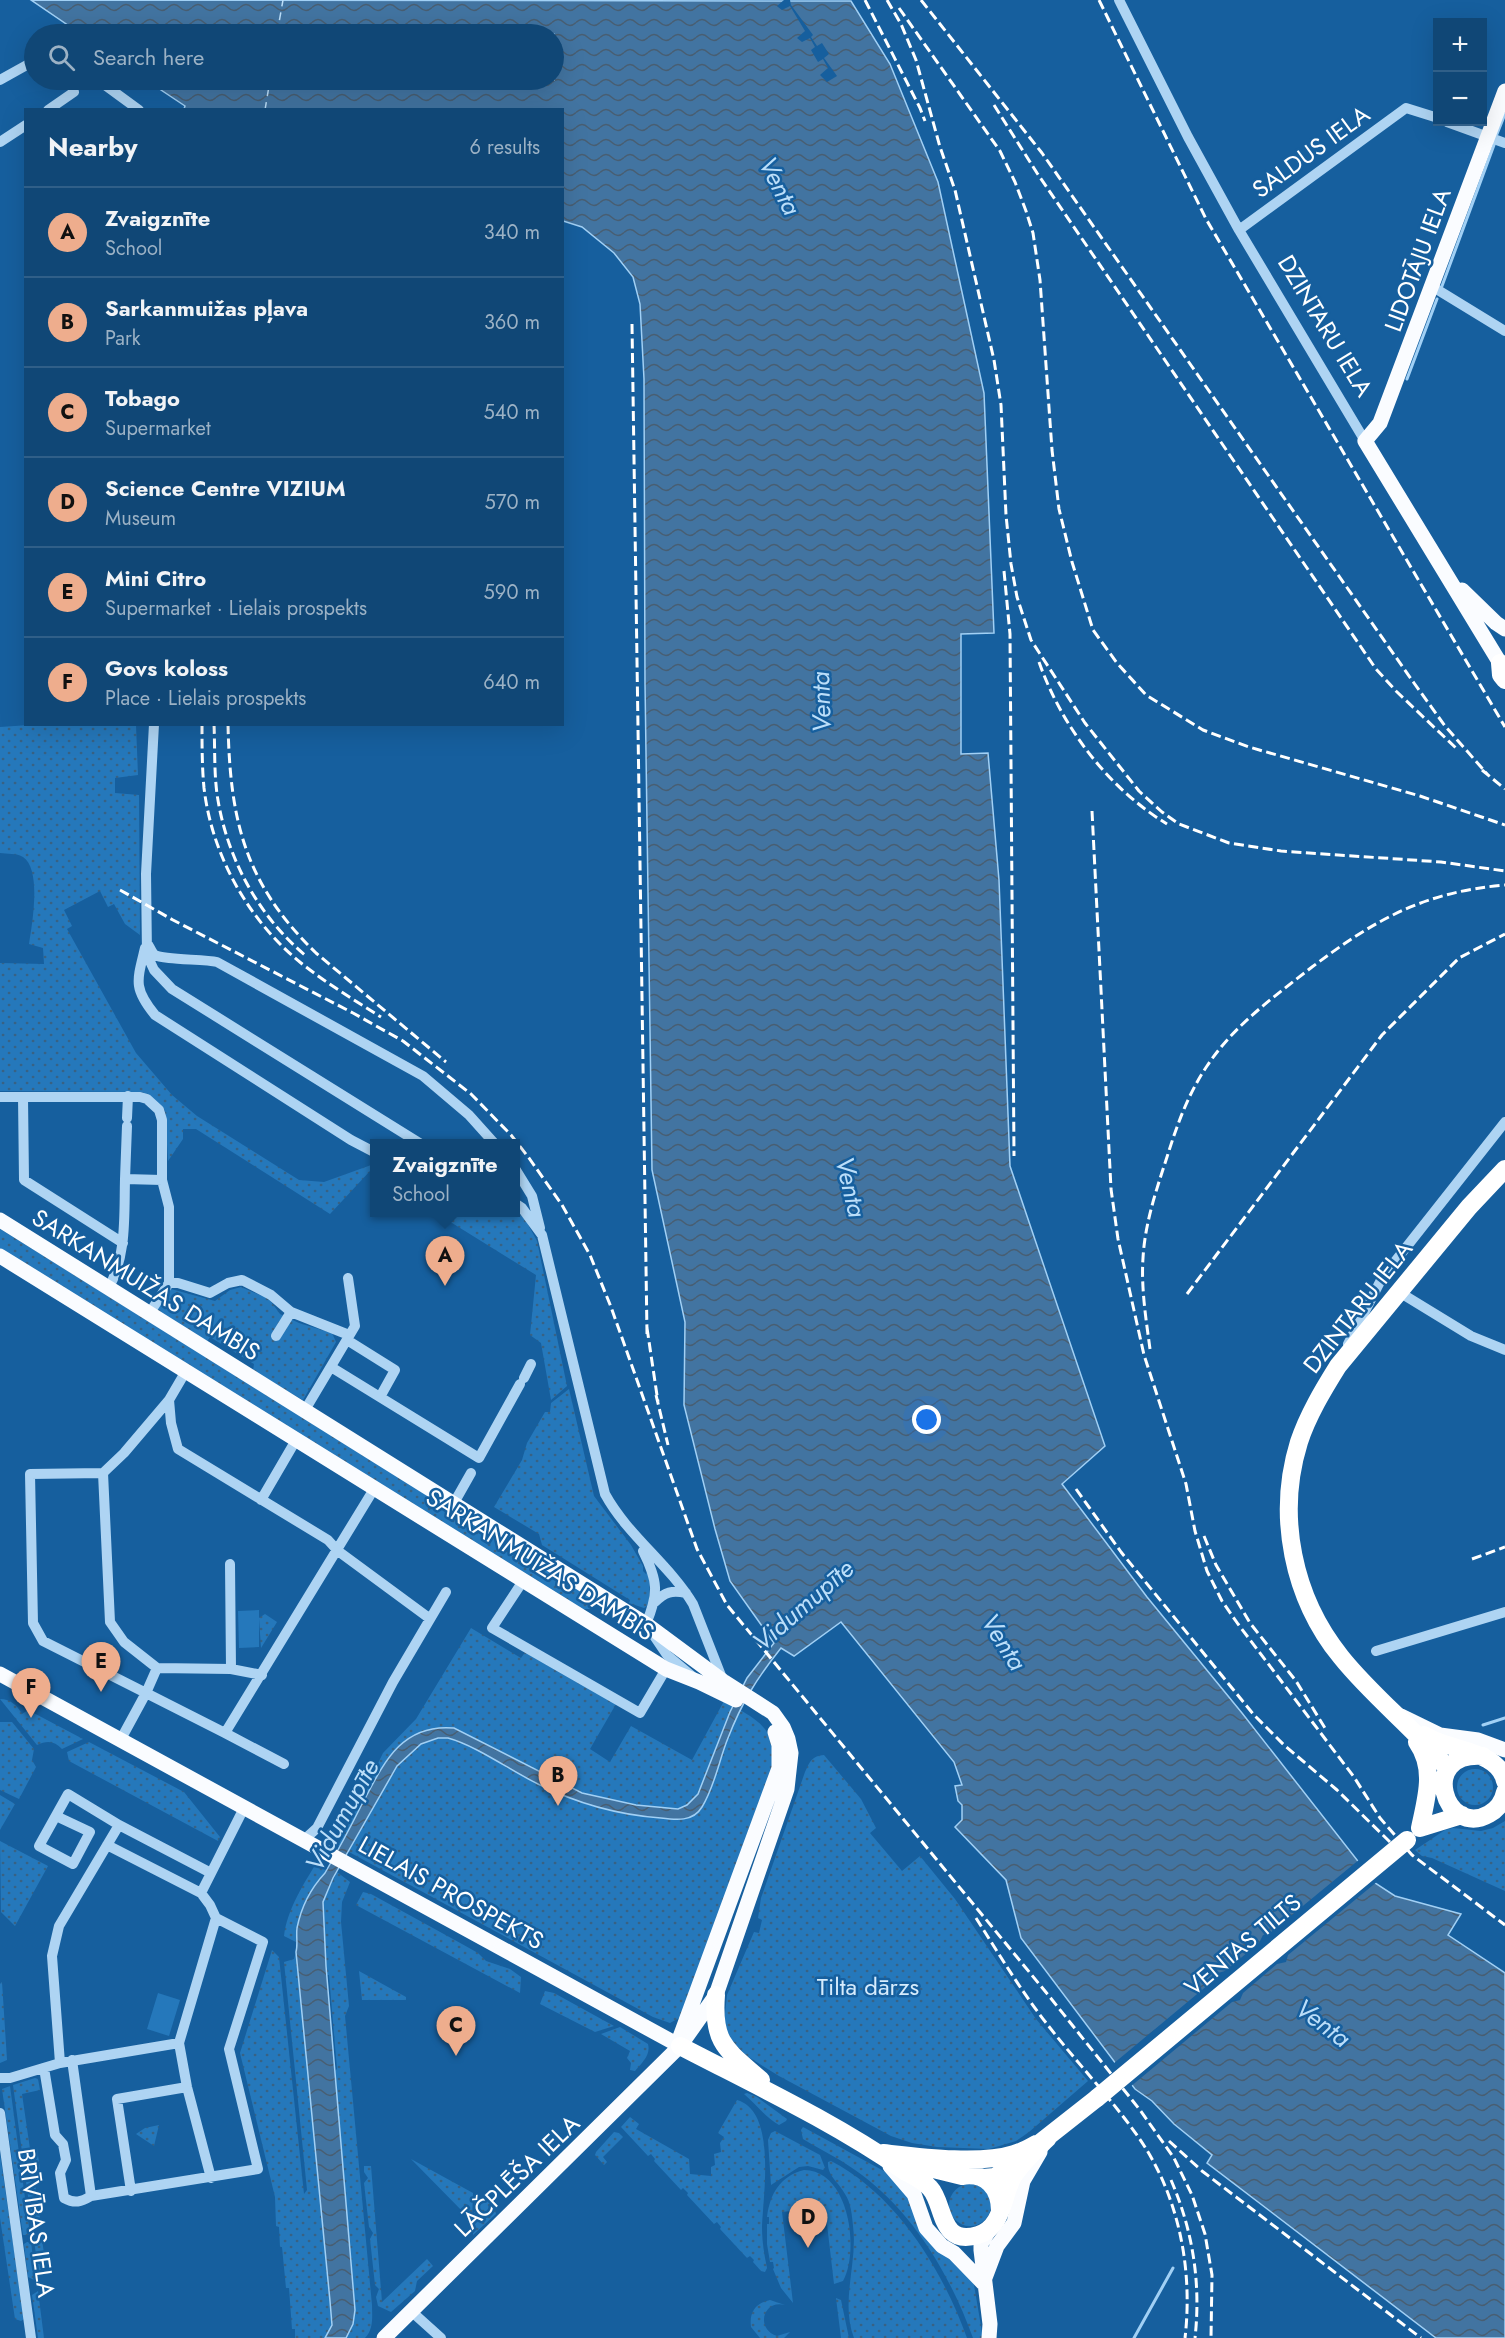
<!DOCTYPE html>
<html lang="en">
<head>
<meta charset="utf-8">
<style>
	body { margin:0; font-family:Jost,sans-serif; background:#194e7b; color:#f1f3f6 }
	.controls { position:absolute; right:18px; top:18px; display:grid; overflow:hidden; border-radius:0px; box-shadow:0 6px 24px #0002 }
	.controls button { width:54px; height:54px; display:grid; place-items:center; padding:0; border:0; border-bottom:2px solid #305f88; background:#104776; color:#f1f3f6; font:30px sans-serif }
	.you { position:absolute; left:927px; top:1420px; width:21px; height:21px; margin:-15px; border:4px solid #fff; border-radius:50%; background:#1a73e8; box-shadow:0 0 0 9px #1a73e833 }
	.badge { display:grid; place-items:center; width:39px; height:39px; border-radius:50%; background:#eead8d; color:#111; font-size:20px; font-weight:700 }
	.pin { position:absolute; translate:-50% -50px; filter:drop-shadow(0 2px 3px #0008) }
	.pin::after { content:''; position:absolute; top:32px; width:21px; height:18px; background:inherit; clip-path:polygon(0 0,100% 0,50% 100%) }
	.popup { position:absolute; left:370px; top:1139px; width:150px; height:78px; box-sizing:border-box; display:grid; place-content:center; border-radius:0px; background:#104776; filter:drop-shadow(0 2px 4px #0005); font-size:20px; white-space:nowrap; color:#9cb2c5 }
	.popup b { font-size:22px; color:#f1f3f6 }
	.popup::after { content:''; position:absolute; left:50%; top:100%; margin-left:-12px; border:12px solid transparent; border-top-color:#104776 }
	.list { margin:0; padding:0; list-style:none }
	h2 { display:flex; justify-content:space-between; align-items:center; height:78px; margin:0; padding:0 24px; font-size:26px }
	h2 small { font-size:20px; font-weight:400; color:#9cb2c5 }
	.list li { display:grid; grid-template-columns:39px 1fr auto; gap:18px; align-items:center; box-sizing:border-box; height:90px; padding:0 24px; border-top:2px solid #305f88 }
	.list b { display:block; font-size:22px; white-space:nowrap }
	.list p { margin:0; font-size:20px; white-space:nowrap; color:#9cb2c5 }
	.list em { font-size:20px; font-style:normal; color:#9cb2c5 }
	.icon { flex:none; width:33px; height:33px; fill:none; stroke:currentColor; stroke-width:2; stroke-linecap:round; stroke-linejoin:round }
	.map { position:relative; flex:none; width:1505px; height:2338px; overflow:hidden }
	.search { position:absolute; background:#104776; box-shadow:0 6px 24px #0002; left:24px; top:24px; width:540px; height:66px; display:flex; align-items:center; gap:15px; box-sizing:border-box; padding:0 21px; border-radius:33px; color:#9cb2c5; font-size:22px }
	.panel { position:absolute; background:#104776; box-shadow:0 6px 24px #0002; left:24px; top:108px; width:540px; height:618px; border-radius:0px }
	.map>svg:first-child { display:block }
	.grass { fill:url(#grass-dots) }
	.pitch { fill:#2578bb }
	.water { fill:url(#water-waves); stroke:#a1d0f5; stroke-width:1.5 }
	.pier { fill:#165f9e }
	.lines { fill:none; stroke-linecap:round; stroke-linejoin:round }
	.stream { stroke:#a1d0f5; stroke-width:3 }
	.ferry { stroke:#bbdef9; stroke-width:1.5; stroke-dasharray:8 6; stroke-linecap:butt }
	.minor { stroke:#aed4f3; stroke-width:10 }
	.major { stroke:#fafcff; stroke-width:15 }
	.highway { stroke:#fff; stroke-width:18 }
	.rail { stroke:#fff; stroke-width:3; stroke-dasharray:10 4.5; stroke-linecap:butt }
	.highway-bridge { stroke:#fff; stroke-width:18 }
	.labels { text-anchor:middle; stroke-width:5; stroke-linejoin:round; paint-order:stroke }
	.street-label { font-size:24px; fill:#fff; stroke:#165f9e }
	.park-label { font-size:24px; fill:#d6ecfd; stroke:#165f9e }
	.water-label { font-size:26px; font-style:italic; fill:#bbdef9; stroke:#165f9e }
</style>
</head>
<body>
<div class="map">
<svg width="1505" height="2338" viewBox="0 0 1505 2338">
	<defs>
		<pattern id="grass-dots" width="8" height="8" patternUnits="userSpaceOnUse" patternTransform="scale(1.5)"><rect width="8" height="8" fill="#2578bb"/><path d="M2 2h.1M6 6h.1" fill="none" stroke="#386284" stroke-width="1.8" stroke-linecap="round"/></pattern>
		<pattern id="water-waves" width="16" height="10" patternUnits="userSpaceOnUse" patternTransform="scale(1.5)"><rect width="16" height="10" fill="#4274a1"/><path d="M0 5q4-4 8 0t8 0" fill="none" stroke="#485e72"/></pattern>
	</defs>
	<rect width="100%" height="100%" fill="#165f9e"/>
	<!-- grass -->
	<path class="grass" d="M45 724 136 725 138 775 115 778V793L139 795 140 935 125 924 114 904 108 907 100 891 64 910 72 926 67 929 136 1053 172 1095 197 1116 299 1180 324 1182 374 1164V1174L370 1171 330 1214 196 1129H183V1139L168 1161 165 1110 143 1092 0 1091V963L44 964 43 948 29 944C32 925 42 869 23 857 17 853 7 854 0 853V727Z
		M516 1211 525 1219 537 1241 567 1386 551 1400 541 1343 530 1335 536 1275 436 1213Z
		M0 1229 595 1598 590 1609H581L0 1252Z
		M241 1287 269 1299 280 1314 299 1323 332 1333 336 1342 303 1400 253 1371 254 1364 210 1337 206 1343 156 1311 171 1289 215 1301 230 1290Z
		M569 1389 594 1496 631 1545 643 1566V1571L646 1574 647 1571 650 1579 649 1605 644 1608 629 1603 630 1600 542 1545 539 1534 494 1507 522 1460 527 1443 545 1412H550L551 1403Z
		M265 1614 277 1622 261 1648 259 1618Z
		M471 1628 521 1658 526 1651 616 1704 590 1749 610 1762 631 1726 692 1760 724 1701C740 1711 767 1721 771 1742 773 1750 773 1759 773 1767L681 2017 670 2023 653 2017 338 1846 383 1753 416 1719Z
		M0 1699C10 1699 17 1705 22 1714L28 1710 83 1739 62 1749C55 1741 47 1740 37 1745Z
		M0 1722H12L34 1749 32 1760 36 1767 19 1799 0 1790Z
		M89 1742 184 1792 220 1837 218 1841 69 1761 67 1752Z
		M824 1755 861 1799 876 1828 870 1833 902 1871 920 1856 955 1899 1036 2019 1088 2081 1029 2132 1016 2141 989 2149 937 2147 912 2143 891 2136 779 2076 747 2056 730 2039 724 2023 727 1995 754 1932 759 1933 762 1920 758 1918 761 1898 805 1772C810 1761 812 1756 824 1755Z
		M1457 1787a18 18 0 1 1 36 0a18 18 0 1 1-36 0Z
		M0 1795 15 1804 0 1830Z
		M1505 1821V1891L1432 1858 1422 1856 1415 1850 1445 1830 1453 1828 1481 1831 1493 1828Z
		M0 1841 48 1866 15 1926 1 1912Z
		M317 1862 328 1869 315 1884 301 1913 296 1942 284 1936C287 1910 303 1885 317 1862Z
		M337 1872 350 1882 342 1902 341 1922 349 2006 345 2016 372 2305C372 2316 374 2329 365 2338H346L353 2324 335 2071 337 2069 329 1975H327L326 1966 323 1902Z
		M363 1892 371 1894 462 1944 478 1953 486 1961 510 1969 521 1977 520 1993 356 1905Z
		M272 1950 279 1957 304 2194 307 2190 284 1962 294 1959 296 1952 330 2301 332 2325 325 2338H295V2329H292L289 2288H286L282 2247H280L279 2227 276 2226 275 2197 240 2053Z
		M359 1971 406 1997V2000H362Z
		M2 1982 7 2060 0 2063V1984Z
		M545 1991 554 1993 614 2026 595 2032 540 2004Z
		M620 2027 648 2044C651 2055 642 2063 635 2071L630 2070 631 2063 627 2058 630 2051 601 2034Z
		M35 2078 38 2079 40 2090 22 2094 30 2149 37 2148 40 2169 33 2170 41 2225 32 2226 13 2085Z
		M10 2086 30 2235H23L2 2089Z
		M747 2093 757 2097 787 2119 786 2121 779 2125C765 2117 756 2104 744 2094Z
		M737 2100C777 2111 763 2195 762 2227 762 2241 764 2254 767 2268L765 2272 761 2271 753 2262 754 2260 750 2256 747 2258 720 2229 721 2227 717 2222 714 2224 687 2195 688 2193 683 2188 681 2190 654 2161 655 2159 651 2154 648 2156 621 2127 630 2117 639 2124 636 2129 689 2159 690 2174 711 2176V2167L715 2165 714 2154 721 2152 720 2143 724 2137 718 2133Z
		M159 2125 154 2146 136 2134 145 2128Z
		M803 2127 893 2176 969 2275 974 2285 983 2338H973C951 2277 915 2215 862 2175 844 2161 823 2151 803 2139L801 2130Z
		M775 2131 820 2155 825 2168 823 2170 808 2166 799 2167 771 2185 768 2140 771 2133Z
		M614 2132 619 2133 623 2137 603 2157 607 2162 604 2165 595 2155 596 2152Z
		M0 2154 24 2319 21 2321 15 2319 0 2218Z
		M411 2159 473 2193 472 2220 469 2218Z
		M831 2161C897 2195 943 2271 967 2338H854C840 2301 858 2263 853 2226 852 2215 851 2203 845 2194 839 2182 827 2176 828 2162Z
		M364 2166H371L382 2302 427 2259 433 2266 417 2281 415 2291 391 2312 378 2306 376 2297 379 2289 375 2285 370 2239 373 2233 369 2227 364 2183 368 2178 364 2172Z
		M804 2170C849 2170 860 2250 843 2281L834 2284 825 2207 782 2212 793 2303 781 2288 773 2269 774 2268 773 2262H770L767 2244V2224H769V2217H767C770 2194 780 2176 804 2170Z
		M949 2205a21 21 0 1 1 42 0a21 21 0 1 1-42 0Z
		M475 2194 494 2205 496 2214 473 2235Z
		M42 2240 47 2273H39L34 2241Z
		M27 2242H31L36 2281 28 2277 24 2244Z
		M38 2291 44 2338H38L32 2295Z
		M836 2298 841 2300 849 2338H841Z
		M770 2300 785 2305C763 2299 755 2329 777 2336L790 2332 784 2338H760L751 2327C749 2312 756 2303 770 2300Z"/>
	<!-- pitch -->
	<path class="pitch" d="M259 1610V1647L239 1648 238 1611Z
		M158 1993 180 2000 169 2036 147 2029Z"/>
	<!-- water -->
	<path class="water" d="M31 0 851 1 890 64 938 182 984 393 994 633 961 634V754L988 753 999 880 1010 1166 1105 1446 1062 1484 1147 1597 1242 1713 1375 1883 1395 1896 1461 1914 1448 1935 1505 1973V2338H1436L1207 2163 1212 2155 1174 2124 1152 2101 1135 2089 1021 1938 1006 1880 955 1827 962 1820V1805L958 1801 955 1786 962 1785 954 1762 841 1622 794 1656 781 1648C757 1678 742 1702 728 1738 719 1760 715 1786 702 1807 693 1822 676 1820 661 1818 619 1815 576 1803 538 1784 511 1771 477 1746 448 1738H438L421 1744 397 1766 333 1878 323 1902 326 1966 355 2310 353 2324 346 2338H325L332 2325 330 2301 296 1952C298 1945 296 1936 297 1928 301 1908 311 1888 325 1873 337 1852 349 1830 360 1808 382 1767 399 1723 454 1728L582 1793 636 1805 678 1809 687 1805 698 1794 730 1712 747 1678 774 1643 730 1581 715 1529 684 1405 685 1322 652 1170 645 683 644 379 640 304 633 277 614 253 582 227 563 221 562 110 184 109 185 106 146 80H554V34H81Z"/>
	<!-- pier -->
	<path class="pier" d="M784 0H790L791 5 813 35 811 37 817 46 822 43 829 54 824 58 837 76 827 82 820 75 828 68 823 59 818 62 811 50 815 47 810 38 802 42 797 38 805 31 790 6 782 10 777 6Z
		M1360 1859 1378 1881 1288 1955 1286 1962 1277 1964 1243 1993 1240 2000 1232 2002 1130 2087 1113 2064 1214 1980 1218 1973 1225 1971 1259 1943 1263 1935 1270 1933Z"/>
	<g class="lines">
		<!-- stream -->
		<path class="stream" d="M1497 134 1505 114
			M1442 286 1494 145
			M1407 379 1437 299
			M1483 1725 1505 1718
			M1134 2338 1173 2268"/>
		<!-- ferry -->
		<path class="ferry" d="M277 34 283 0
			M265 110 270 80"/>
		<!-- minor -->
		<path class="minor" d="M1119 0 1188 137 1239 230 1365 441
			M0 80 34 61
			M98 80 139 110
			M48 110 74 92
			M1447 122 1505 143
			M0 142 26 125
			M1239 230 1406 108 1438 118
			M1433 287 1505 331
			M154 724 146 874 147 955 154 970 172 989 421 1144
			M147 943C150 947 152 953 155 955 163 960 204 959 217 962L423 1076 469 1115 495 1144
			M145 948C137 981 133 988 155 1015L351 1140 374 1152
			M0 1097H140L147 1099 159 1110 162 1120V1180L169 1207V1283L149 1314
			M23 1097 24 1180 123 1243
			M127 1118 128 1096
			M516 1170 532 1196 540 1228
			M125 1179 127 1126
			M516 1204 522 1208 542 1235 605 1494C628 1536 669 1564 693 1604L722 1678
			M169 1283H178L210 1293 228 1283 242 1280 271 1295 291 1312 349 1335
			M108 1289C127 1256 124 1216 125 1179L162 1180
			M1399 1292 1471 1336 1505 1350
			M276 1336 291 1312
			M347 1340 395 1370 380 1397
			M1348 1344 1382 1278 1505 1122
			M331 1367 479 1458 520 1384
			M186 1371 169 1400 171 1423 178 1449 328 1540 338 1551 429 1618
			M524 1378 531 1364
			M305 1410 355 1326 348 1278
			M103 1473 110 1622 124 1642 157 1668 146 1693 225 1733 374 1489
			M261 1500 296 1440
			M454 1503 471 1473
			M643 1551C658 1581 659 1593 646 1624L667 1655 692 1676
			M230 1564 231 1669
			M523 1581 492 1628 640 1713 666 1669
			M655 1602C665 1592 672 1590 686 1593
			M1376 1651 1505 1612
			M157 1668 231 1669 262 1675
			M225 1733 284 1764
			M121 1739 146 1693 43 1641 33 1623 30 1474 103 1473 124 1453 169 1400
			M56 1816 90 1832 73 1864 39 1846 68 1794 119 1825 211 1873
			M305 1839 317 1828 393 1682 446 1592
			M201 1893 245 1806
			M60 2063 52 1956 59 1926 119 1825
			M44 2068 55 2135 63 2144 66 2160 60 2173 64 2198C75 2204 81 2202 91 2196L72 2060
			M0 2078H10L60 2063 179 2043
			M0 2113 31 2338
			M211 2178 187 2087 179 2043 216 1918
			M131 2191 117 2099 187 2087
			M91 2196 258 2169 229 2049 263 1942 216 1918 210 1905 201 1893 107 1845
			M411 2311 441 2338"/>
		<!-- major -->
		<path class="major" d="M1505 91 1380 423 1365 441 1500 663 1505 664
			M1462 590 1496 623 1505 629
			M0 1220 646 1624 723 1681 773 1713 783 1727 788 1739 791 1753 787 1789 716 1995 680 2046 384 2338
			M0 1256 666 1669 699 1682 736 1700
			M0 1674 680 2046
			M1401 1716 1440 1735 1478 1740 1505 1750
			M680 2037 779 1768V1745L775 1732
			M890 2166 914 2194 926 2228 942 2246 954 2253 983 2283
			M989 2230 981 2244V2250L990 2324 989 2338
			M983 2283 997 2246 1014 2223 1023 2181 1040 2152"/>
		<!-- highway -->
		<path class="highway" d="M1500 663 1501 675 1505 680
			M1424 1735C1448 1751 1499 1750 1505 1781
			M1417 1742C1436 1769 1426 1799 1420 1828
			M1483 1756C1417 1751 1445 1839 1489 1814 1498 1809 1503 1802 1505 1792
			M1448 1769C1415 1729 1373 1697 1341 1657 1293 1598 1276 1516 1299 1442 1308 1415 1323 1390 1338 1366L1469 1207 1505 1169
			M1420 1828 1462 1815
			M716 1995C712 2044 727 2050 761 2080
			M680 2046C755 2085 834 2122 903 2170 911 2175 923 2180 930 2188 945 2204 939 2247 978 2235 1004 2227 1002 2194 1014 2175 1023 2161 1036 2150 1048 2138
			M883 2153C919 2157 980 2165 1014 2154 1022 2152 1029 2148 1036 2144
			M913 2164 962 2176C986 2172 1000 2188 1000 2211
			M983 2178 995 2177 1003 2172 1097 2098"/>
		<!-- rail -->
		<path class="rail" d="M865 0 920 108 925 121
			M887 0 901 24 916 60 940 147 955 190 994 360 1001 405 1006 515 1011 564 1017 597 1031 640 1085 723 1139 791 1162 812 1179 824 1229 843 1281 851 1441 862 1505 871
			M921 0 1042 153 1414 683 1445 726 1488 775
			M1099 0 1206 219 1505 727
			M899 8 1000 151 1015 182 1026 211 1033 233 1040 280 1052 450 1059 509 1072 562 1093 630 1117 663 1146 695 1203 730 1249 747 1420 796 1505 825
			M994 105 1037 173 1376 669 1396 691 1457 749
			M632 324 647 1334
			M1004 571 1010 634 1014 1156
			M1039 662C1062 727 1108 788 1167 824
			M202 724C202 746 202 767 204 788 212 856 249 921 301 963 326 983 354 1000 381 1017
			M214 724C215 747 214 771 217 794 226 856 257 915 306 956
			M228 724C230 821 245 884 316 953L446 1062
			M1482 770 1505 789
			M1092 811 1111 1189 1118 1239 1144 1355 1186 1484 1195 1531 1207 1571 1222 1601 1238 1624 1354 1777 1380 1818 1412 1855 1505 1925
			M120 890 173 920 353 1013 403 1041 471 1094 511 1135 529 1158 562 1205 590 1255 611 1307 697 1549 727 1605 1049 1996 1140 2110 1174 2158 1192 2195 1205 2234 1212 2275 1211 2338
			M1187 1294 1382 1035 1459 958 1505 934
			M647 1328 658 1402
			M1150 1349C1146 1319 1141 1288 1143 1258 1145 1223 1156 1191 1167 1157 1177 1125 1188 1094 1207 1066 1234 1025 1274 997 1312 967 1376 919 1424 892 1505 885
			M656 1395 668 1445
			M1076 1489 1121 1552 1254 1715 1284 1745 1337 1790 1394 1846
			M1204 1536 1216 1565 1250 1623 1296 1681 1325 1728
			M1472 1559 1505 1547
			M976 1918C999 1954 1021 1991 1047 2024 1077 2063 1111 2098 1139 2138 1179 2196 1193 2269 1185 2338
			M1169 2141 1202 2171 1421 2338
			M1171 2180C1193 2231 1201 2283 1195 2338"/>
		<!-- highway-bridge -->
		<path class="highway-bridge" d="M1097 2098 1407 1840"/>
	</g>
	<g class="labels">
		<!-- street labels -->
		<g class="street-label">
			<text transform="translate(1311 152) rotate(-36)" y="8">SALDUS IELA</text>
			<text transform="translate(1418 260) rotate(-70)" y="8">LIDOTĀJU IELA</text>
			<text transform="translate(1325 326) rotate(59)" y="8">DZINTARU IELA</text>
			<text transform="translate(146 1285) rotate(32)" y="8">SARKANMUIŽAS DAMBIS</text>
			<text transform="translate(1358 1307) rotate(-52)" y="8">DZINTARU IELA</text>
			<text transform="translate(540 1565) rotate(32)" y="8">SARKANMUIŽAS DAMBIS</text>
			<text transform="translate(451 1893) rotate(29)" y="8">LIELAIS PROSPEKTS</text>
			<text transform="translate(1243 1945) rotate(-40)" y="8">VENTAS TILTS</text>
			<text transform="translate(517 2176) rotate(-44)" y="8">LĀČPLĒŠA IELA</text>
			<text transform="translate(36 2223) rotate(82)" y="8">BRĪVĪBAS IELA</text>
		</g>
		<!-- park labels -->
		<g class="park-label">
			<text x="868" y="1995">Tilta dārzs</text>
		</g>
		<!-- water labels -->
		<g class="water-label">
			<text transform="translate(780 186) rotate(63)" y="9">Venta</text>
			<text transform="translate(821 702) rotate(-92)" y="9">Venta</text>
			<text transform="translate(851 1187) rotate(77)" y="9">Venta</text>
			<text transform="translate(803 1605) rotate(-41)" y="9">Vidumupīte</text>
			<text transform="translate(1004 1642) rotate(58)" y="9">Venta</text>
			<text transform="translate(342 1815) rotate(-61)" y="9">Vidumupīte</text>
			<text transform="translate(1323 2023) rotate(37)" y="9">Venta</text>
		</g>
	</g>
</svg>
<div class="controls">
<button>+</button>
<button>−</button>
</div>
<div class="you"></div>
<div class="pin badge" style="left:445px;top:1286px">A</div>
<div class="popup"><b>Zvaigznīte</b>School</div>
<div class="pin badge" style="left:558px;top:1806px">B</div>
<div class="pin badge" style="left:456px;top:2056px">C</div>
<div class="pin badge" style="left:808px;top:2248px">D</div>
<div class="pin badge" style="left:101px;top:1692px">E</div>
<div class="pin badge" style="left:31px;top:1718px">F</div>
<div class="search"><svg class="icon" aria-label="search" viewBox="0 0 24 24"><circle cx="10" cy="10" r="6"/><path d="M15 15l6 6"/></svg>Search here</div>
<section class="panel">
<h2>Nearby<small>6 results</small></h2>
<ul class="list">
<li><span class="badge">A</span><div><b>Zvaigznīte</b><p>School</p></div><em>340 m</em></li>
<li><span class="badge">B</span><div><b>Sarkanmuižas pļava</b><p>Park</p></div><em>360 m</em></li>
<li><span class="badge">C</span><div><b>Tobago</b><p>Supermarket</p></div><em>540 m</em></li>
<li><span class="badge">D</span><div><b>Science Centre VIZIUM</b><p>Museum</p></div><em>570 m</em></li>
<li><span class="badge">E</span><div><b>Mini Citro</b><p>Supermarket · Lielais prospekts</p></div><em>590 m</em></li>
<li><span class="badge">F</span><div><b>Govs koloss</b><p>Place · Lielais prospekts</p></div><em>640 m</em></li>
</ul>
</section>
</div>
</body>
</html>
